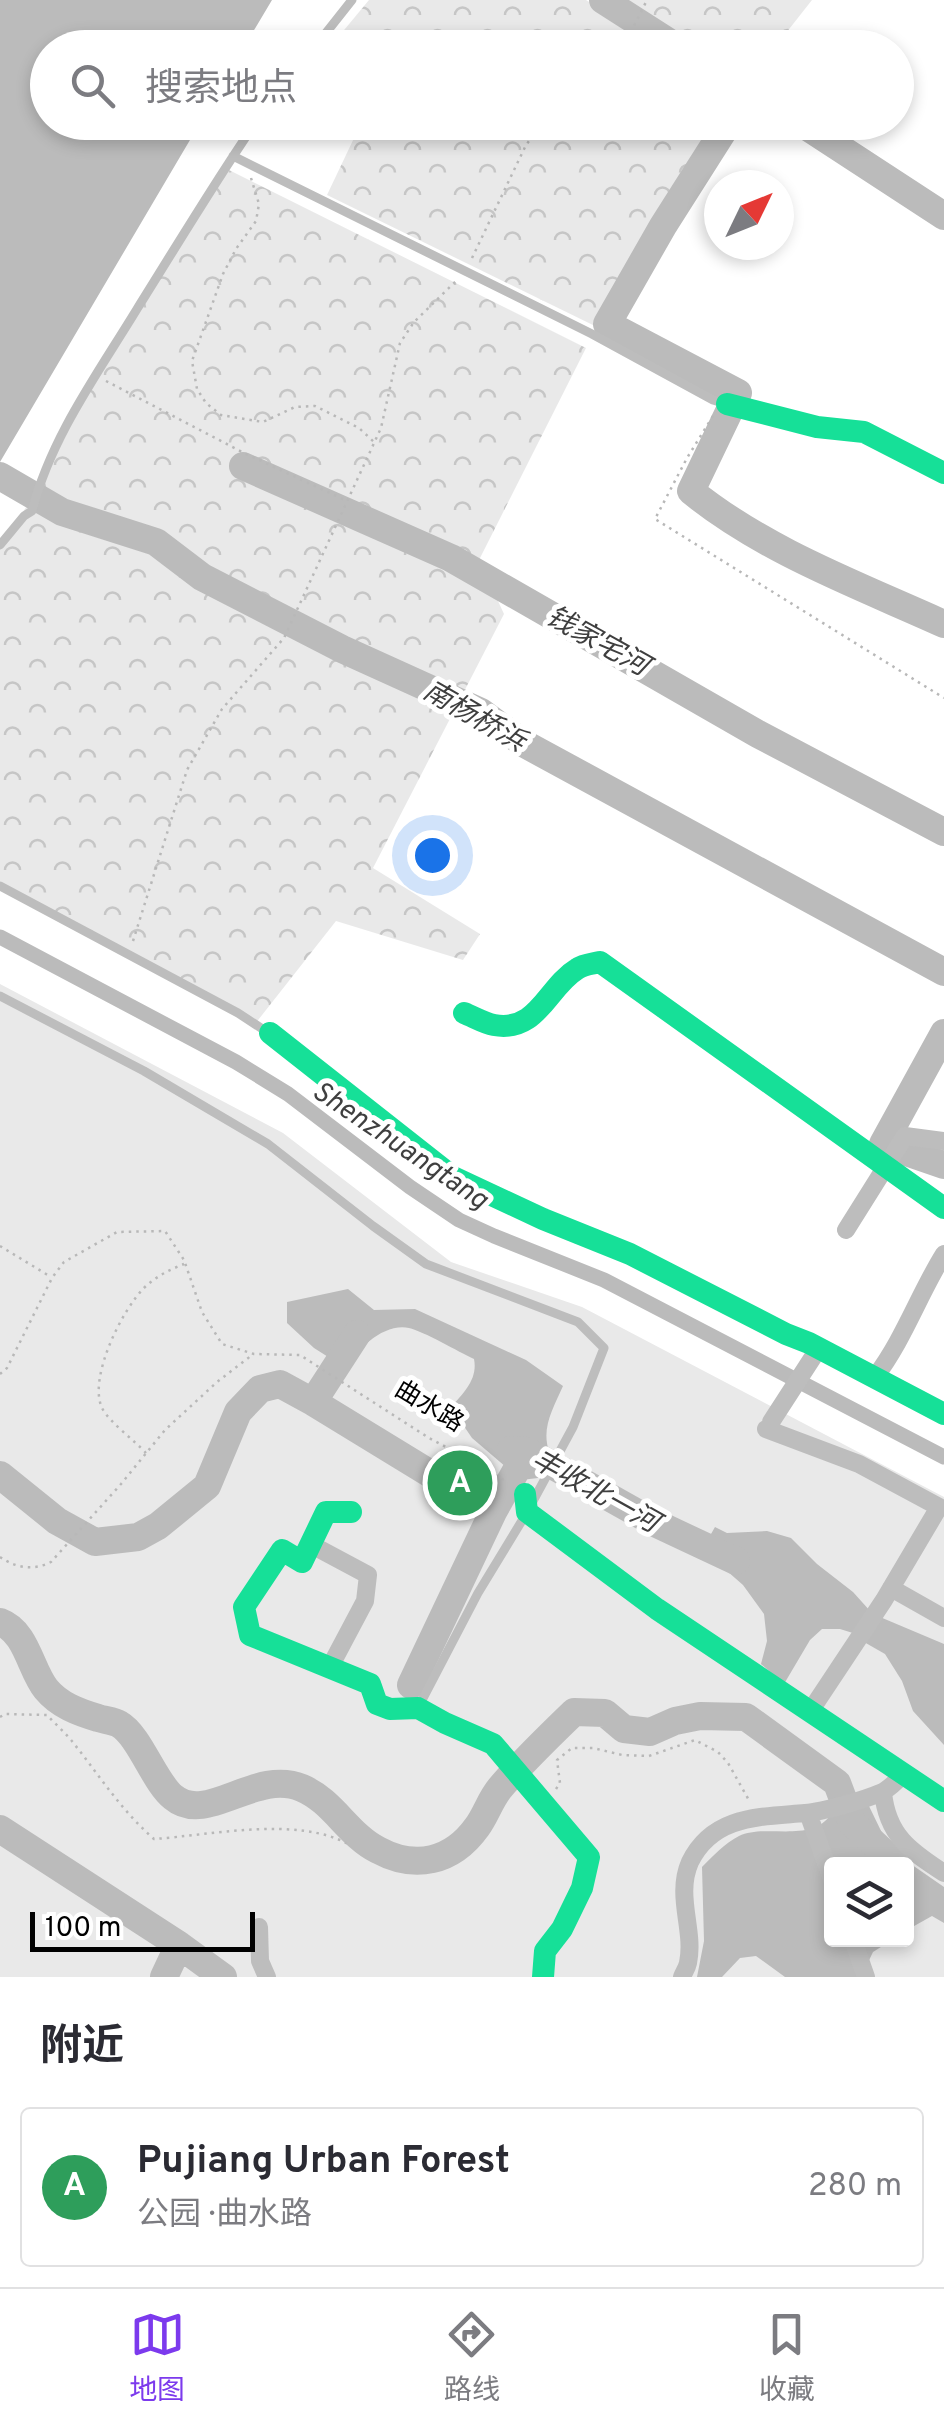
<!DOCTYPE html>
<html lang="zh">
<head>
<meta charset="utf-8">
<style>
	body { margin:0; font-family:Overpass,"Noto Sans SC",sans-serif; background:#f7f7f7; color:#2b2b33 }
	.controls { position:absolute; right:30px; bottom:30px; display:grid; overflow:hidden; border-radius:10px; box-shadow:0 5px 15px #0003 }
	.controls button { width:90px; height:90px; display:grid; place-items:center; padding:0; border:0; border-bottom:2px solid #e1e1e2; background:#fff; color:#2b2b33; font:50px sans-serif }
	.compass { position:absolute; left:704px; top:170px; width:90px; height:90px; border-radius:50%; background:#fff; box-shadow:0 5px 15px #0003; rotate:47deg }
	.scale { position:absolute; left:30px; bottom:25px; width:225px; box-sizing:border-box; padding-left:10px; border:5px solid #000; border-top:0; font-size:28px; line-height:35px; white-space:nowrap; color:#000; -webkit-text-stroke:8px #fff; paint-order:stroke }
	.you { position:absolute; left:432px; top:855px; width:35px; height:35px; margin:-25px; border:8px solid #fff; border-radius:50%; background:#1a73e8; box-shadow:0 0 0 15px #1a73e833 }
	.badge { display:grid; place-items:center; width:65px; height:65px; border-radius:50%; background:#7c3aed; color:#fff; font-size:32px; font-weight:700 }
	.pin { position:absolute; translate:-50% -50%; border:5px solid #fff; box-shadow:0 2px 10px #0006 }
	.list { margin:0; padding:0; list-style:none }
	h2 { display:flex; justify-content:space-between; align-items:center; height:130px; margin:0; padding:0 40px; font-size:42px }
	h2 small { font-size:32px; font-weight:400; color:#7c7c81 }
	.list li { display:grid; grid-template-columns:65px 1fr auto; gap:30px; align-items:center; box-sizing:border-box; height:160px; margin:0 20px 20px; padding:0 20px; border:2px solid #e1e1e2; border-radius:10px }
	.list b { display:block; font-size:38px; white-space:nowrap }
	.list p { margin:0; font-size:32px; white-space:nowrap; color:#7c7c81 }
	.list em { font-size:32px; font-style:normal; color:#7c7c81 }
	.icon { flex:none; width:55px; height:55px; fill:none; stroke:currentColor; stroke-width:2; stroke-linecap:round; stroke-linejoin:round }
	.map { position:relative; flex:none; width:944px; height:1977px; overflow:hidden }
	.search { position:absolute; background:#fff; box-shadow:0 5px 15px #0003; left:30px; right:30px; top:30px; height:110px; display:flex; align-items:center; gap:25px; box-sizing:border-box; padding:0 35px; border-radius:55px; color:#7c7c81; font-size:38px }
	.sheet { height:310px; background:#fff }
	nav { display:flex; justify-content:space-around; align-items:center; box-sizing:border-box; height:140px; border-top:2px solid #e1e1e2; background:#fff; font-size:28px; color:#7c7c81 }
	nav a { display:grid; justify-items:center; gap:5px }
	nav .on { color:#7c3aed }
	.map>svg:first-child { display:block }
	.forest { fill:url(#forest-crowns) }
	.park { fill:#e9e9e9; fill-rule:evenodd }
	.water { fill:#bbb }
	.lines { fill:none; stroke-linecap:round; stroke-linejoin:round }
	.canal { stroke:#bbb; stroke-width:15 }
	.river { stroke:#bbb; stroke-width:28 }
	.path { stroke:#b8b8b8; stroke-width:2.5; stroke-dasharray:2.5 5; stroke-linecap:butt }
	.lane { stroke:#bdbdbd; stroke-width:9 }
	.street { stroke:#bdbdbd; stroke-width:18 }
	.fast { stroke:#16e098; stroke-width:22 }
	.labels { text-anchor:middle; stroke-width:10; stroke-linejoin:round; paint-order:stroke }
	.street-label { font-size:25px; fill:#000; stroke:#fff }
	.water-label { font-size:28px; font-style:italic; fill:#3f3f3f; stroke:#fff }
</style>
</head>
<body>
<div class="map">
<svg width="944" height="1977" viewBox="0 0 944 1977">
	<defs>
		<pattern id="forest-crowns" width="20" height="18" patternUnits="userSpaceOnUse" patternTransform="scale(2.5)"><rect width="20" height="18" fill="#e9e9e9"/><path d="M2 6a3 3 0 1 1 6 0M12 15a3 3 0 1 1 6 0" fill="none" stroke="#c6c6c6"/></pattern>
	</defs>
	<rect width="100%" height="100%" fill="#fff"/>
	<!-- forest -->
	<path class="forest" d="M369 0H586L662 47H330Z
		M626 0H812L775 47H700Z
		M335 123H721L597 327 327 195 355 136Z
		M225 168 586 348 479 560 504 614 373 868 480 934 463 960 336 921 255 1024 0 884V545L38 490 92 384Z"/>
	<!-- park -->
	<path class="park" d="M0 984 283 1133 451 1262 582 1307 944 1497V1977H0ZM832 1864H906V1940H832Z"/>
	<!-- water -->
	<path class="water" d="M0 0H272L244 47 48 48V122L200 123 0 462Z
		M348 1289 374 1310 415 1309 526 1360 563 1386C553 1409 540 1429 550 1454L538 1478 521 1480 472 1438 451 1407C464 1393 478 1379 474 1359 459 1352 423 1331 409 1328 383 1323 359 1349 344 1367L314 1348 287 1323V1302Z
		M715 1527 727 1533 767 1531 791 1538 817 1564 853 1592 871 1612 856 1634 840 1629H822L810 1640 784 1684 761 1664 767 1641 764 1614 743 1585 719 1564 699 1555Z
		M880 1617 944 1644V1745L913 1711 902 1681 885 1654 864 1642Z
		M868 1804 883 1835 905 1860 944 1887V1923L932 1916 907 1930 906 1864H832V1940H892L873 1952 861 1977H785L756 1956 740 1958 722 1977H697L704 1941 702 1867C713 1856 725 1843 739 1836 765 1823 812 1844 831 1814Z"/>
	<g class="lines">
		<!-- canal -->
		<path class="canal" d="M0 937 236 1062 288 1094 410 1187 459 1220 494 1236 604 1280 944 1457"/>
		<!-- river -->
		<path class="river" d="M603 0 678 48
			M729 122 663 226 607 324 738 393 691 491C765 551 858 585 944 624
			M800 122 944 216
			M243 466 451 558 758 734 944 832
			M0 476 62 512 156 542 202 577 342 649 481 712 523 743 944 972
			M944 1033 883 1144 944 1165
			M313 1402 357 1334
			M511 1450 527 1451 655 1523 736 1561
			M0 1475 57 1521 95 1542 138 1537 158 1526 207 1486 238 1412 260 1389 280 1384 313 1402 493 1512 411 1685
			M493 1512 527 1451
			M0 1622C27 1632 30 1669 46 1689 59 1705 78 1712 98 1718 104 1720 114 1721 119 1724 140 1736 154 1782 173 1797 207 1826 255 1768 302 1788 333 1801 348 1835 378 1850 415 1870 452 1862 477 1827 486 1815 490 1800 500 1788 523 1761 548 1737 574 1712L605 1713 624 1729 650 1732 675 1721 700 1716 746 1717 837 1783 852 1823 896 1864
			M0 1829 179 1945 223 1977
			M164 1977 179 1945"/>
		<!-- path -->
		<path class="path" d="M615 48 630 34 647 0
			M251 178 259 204 256 221 236 249 223 274 192 361 197 389 206 403 221 415 263 422 295 407 315 406 359 428 374 442
			M472 258 526 145 543 122
			M106 381 244 453 345 500
			M713 416 687 458 655 519 944 698
			M133 941 187 770 222 709 284 638 381 428 400 343 414 322 456 281
			M0 1246 51 1277
			M0 1374 7 1368 52 1278 64 1262 117 1232 165 1231 184 1260 202 1312 222 1344 254 1354 300 1355 429 1438 476 1463 507 1482
			M146 1453C134 1440 109 1422 102 1408 88 1378 122 1310 144 1288 155 1277 169 1270 184 1264
			M0 1557C16 1568 33 1571 51 1562L121 1484 165 1430 217 1382 252 1355
			M0 1717 5 1714 47 1715C56 1725 67 1734 75 1745 101 1778 122 1811 154 1839 211 1835 297 1816 348 1844
			M556 1789 560 1783 557 1760 572 1748H593L622 1755 649 1756 695 1740 718 1752 728 1763 750 1802"/>
		<!-- lane -->
		<path class="lane" d="M314 48 352 0
			M233 156 592 334 713 400 726 404
			M0 545 24 516 32 511C51 437 98 373 137 309 176 247 214 183 256 122
			M0 886 238 1013 267 1032
			M0 996 144 1071 268 1144 373 1226 426 1264 578 1322 604 1348 573 1427 533 1501
			M419 1706 478 1593 526 1514"/>
		<!-- street -->
		<path class="street" d="M846 1230 905 1136 944 1141
			M875 1377C904 1339 919 1294 944 1254
			M771 1422 815 1354
			M766 1429 859 1464 939 1507 884 1600 811 1710
			M310 1544 368 1575 365 1601 330 1667
			M891 1588 944 1618
			M883 1792C887 1835 910 1851 944 1873
			M808 1813 832 1880
			M259 1927 260 1961 267 1977
			M853 1940 866 1977
			M682 1977C684 1972 687 1968 688 1963 695 1930 675 1896 690 1862 713 1815 760 1817 805 1813 822 1812 864 1800 880 1793 889 1790 897 1780 904 1774"/>
		<!-- fast -->
		<path class="fast" d="M727 404 817 427 864 432 944 473
			M464 1013C474 1017 484 1023 494 1025 538 1033 547 987 577 969 584 964 592 964 600 962L944 1208
			M270 1033 453 1177 543 1219 630 1254 786 1334 809 1343 944 1414
			M525 1494 527 1512 657 1609 944 1801
			M351 1512H326L302 1562 282 1550 244 1607 250 1635 370 1684 377 1704 390 1709 418 1708 445 1723 493 1744 589 1857 582 1888 562 1929 545 1951 543 1977"/>
	</g>
	<g class="labels">
		<!-- street labels -->
		<g class="street-label">
			<text transform="translate(430 1405) rotate(31)" y="9">曲水路</text>
		</g>
		<!-- water labels -->
		<g class="water-label">
			<text transform="translate(598 640) rotate(29)" y="10">钱家宅河</text>
			<text transform="translate(475 715) rotate(30)" y="10">南杨桥浜</text>
			<text transform="translate(401 1144) rotate(34)" y="10">Shenzhuangtang</text>
			<text transform="translate(596 1490) rotate(29)" y="10">丰收北一河</text>
		</g>
	</g>
</svg>
<div class="controls">
<button><svg class="icon" aria-label="layers" viewBox="0 0 24 24"><path d="M12 4l9 5-9 5-9-5zM3 14l9 5 9-5"/></svg></button>
</div>
<svg class="compass" viewBox="-18 -18 36 36"><path d="M0-13l5 13h-10z" fill="#e53935"/><path d="M0 13l5-13h-10z" fill="#7c7c81"/></svg>
<div class="scale">100 m</div>
<div class="you"></div>
<div class="pin badge" style="left:460px;top:1483px;background:#2e9e5b">A</div>
<div class="search"><svg class="icon" aria-label="search" viewBox="0 0 24 24"><circle cx="10" cy="10" r="6"/><path d="M15 15l6 6"/></svg>搜索地点</div>
</div>
<section class="sheet">
<h2>附近<small></small></h2>
<ul class="list">
<li><span class="badge" style="background:#2e9e5b">A</span><div><b>Pujiang Urban Forest</b><p>公园 · 曲水路</p></div><em>280 m</em></li>
</ul>
</section>
<nav>
<a class="on"><svg class="icon" aria-label="map" viewBox="0 0 24 24"><path d="M3 6l6-2 6 2 6-2v14l-6 2-6-2-6 2zM9 4v14M15 6v14"/></svg>地图</a>
<a><svg class="icon" aria-label="directions" viewBox="0 0 24 24"><path d="M12 3l9 9-9 9-9-9zM9 14v-3h6M13 9l2 2-2 2"/></svg>路线</a>
<a><svg class="icon" aria-label="saved" viewBox="0 0 24 24"><path d="M7 4h10v16l-5-4-5 4z"/></svg>收藏</a>
</nav>
</body>
</html>
